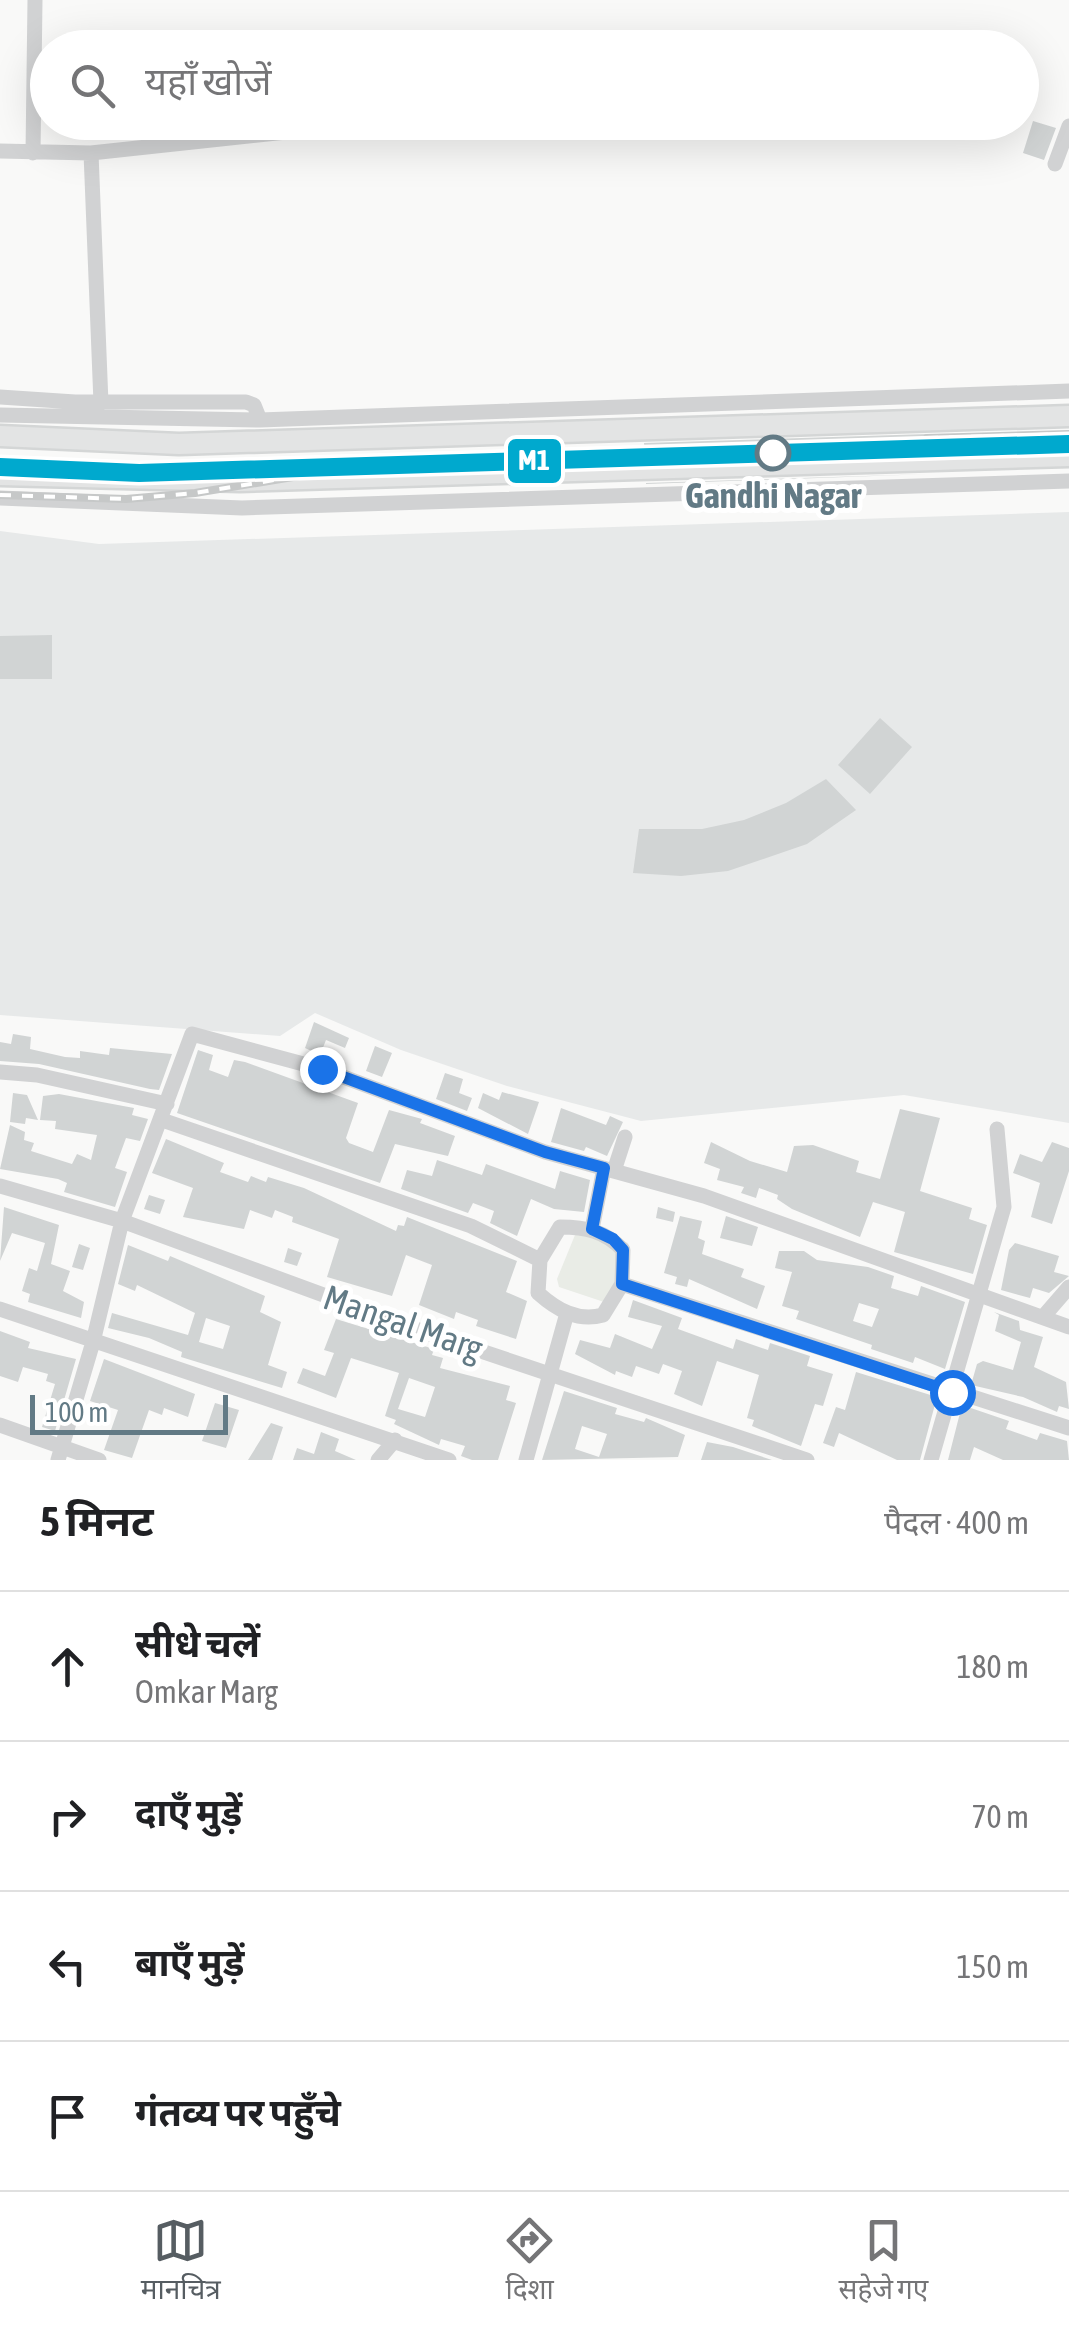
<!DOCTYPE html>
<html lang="hi">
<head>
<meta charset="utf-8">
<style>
	body { margin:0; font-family:"Asap Condensed","Noto Sans Devanagari",sans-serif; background:#f6f6f6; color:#202124 }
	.scale { position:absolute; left:30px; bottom:25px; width:198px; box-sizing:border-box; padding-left:10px; border:5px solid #627a85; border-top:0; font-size:28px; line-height:35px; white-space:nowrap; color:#627a85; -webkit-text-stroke:8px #fff; paint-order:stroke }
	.stop { position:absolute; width:30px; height:30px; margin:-22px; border:8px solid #1a73e8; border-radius:50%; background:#fff }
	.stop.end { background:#1a73e8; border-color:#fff; box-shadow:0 2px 10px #0008 }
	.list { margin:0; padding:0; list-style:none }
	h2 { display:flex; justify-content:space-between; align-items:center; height:130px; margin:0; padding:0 40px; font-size:42px }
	h2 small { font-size:32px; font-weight:400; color:#757577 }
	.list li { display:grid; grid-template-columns:65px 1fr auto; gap:30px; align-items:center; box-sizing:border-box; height:150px; padding:0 40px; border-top:2px solid #e0e0e0 }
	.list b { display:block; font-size:38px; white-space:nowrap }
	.list p { margin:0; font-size:32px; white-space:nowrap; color:#757577 }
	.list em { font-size:32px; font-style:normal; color:#757577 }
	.icon { flex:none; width:55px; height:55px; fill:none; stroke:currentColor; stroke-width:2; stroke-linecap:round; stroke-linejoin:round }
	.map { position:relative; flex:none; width:1069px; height:1460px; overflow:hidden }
	.search { position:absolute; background:#fff; box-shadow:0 10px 40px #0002; left:30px; right:30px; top:30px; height:110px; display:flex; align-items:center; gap:25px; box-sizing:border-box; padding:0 35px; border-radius:55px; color:#757577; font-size:38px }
	.sheet { height:730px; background:#fff }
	nav { display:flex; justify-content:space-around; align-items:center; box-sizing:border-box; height:140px; border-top:2px solid #e0e0e0; background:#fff; font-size:28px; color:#757577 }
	nav a { display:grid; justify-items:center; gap:5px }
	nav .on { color:#565d62 }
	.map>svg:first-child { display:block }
	.built { fill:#e7e9e9 }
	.green { fill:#e9ece6 }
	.building { fill:#d1d4d4; fill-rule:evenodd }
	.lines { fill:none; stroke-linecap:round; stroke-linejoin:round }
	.major-casing { stroke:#d4d6d6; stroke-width:25 }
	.minor { stroke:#d1d2d3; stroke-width:15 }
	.major { stroke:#e3e4e4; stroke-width:20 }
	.rail-casing { stroke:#c6c8c8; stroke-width:8 }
	.rail { stroke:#fff; stroke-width:4; stroke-dasharray:11; stroke-linecap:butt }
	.metro-1-casing { stroke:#fff; stroke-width:25 }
	.metro-1 { stroke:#00a9ce; stroke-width:18 }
	.route { stroke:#1a73e8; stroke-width:12 }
	.stop-dot { fill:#fff; stroke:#627a85; stroke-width:5 }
	.labels { text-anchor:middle; stroke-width:10; stroke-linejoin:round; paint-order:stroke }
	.stop-label { font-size:35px; font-weight:bold; fill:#627a85; stroke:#fff }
	.street-label { font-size:35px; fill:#627a85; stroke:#fff }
	.line-badge { stroke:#fff; stroke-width:4 }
	.badge-label { font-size:28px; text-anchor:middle; font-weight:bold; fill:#fff }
</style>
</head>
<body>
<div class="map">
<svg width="1069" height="1460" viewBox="0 0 1069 1460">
	<rect width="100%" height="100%" fill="#f9f9f8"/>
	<!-- built -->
	<path class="built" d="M1069 512V1123L904 1095 641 1121 507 1086 401 1050 315 1013 280 1036 0 1015V531L99 544Z"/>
	<!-- green -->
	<path class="green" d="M587 1228 628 1243 630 1250 610 1304 559 1287 557 1279 575 1235Z"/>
	<!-- building -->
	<path class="building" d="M1033 121 1056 128 1044 160 1023 153Z
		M928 434V446L645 455 644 443Z
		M929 474 646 484V483Z
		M52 635V679H0V636Z
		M880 718 912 747 870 794 838 765Z
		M826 779 856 810 807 844 728 871 681 876 633 873 639 829H702L744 820 786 803Z
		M314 1022 349 1038 345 1048 326 1040 320 1055 305 1048Z
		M13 1034 31 1037 30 1049 65 1057 80 1058V1051L109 1055 110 1048 172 1054 159 1090 150 1089 39 1064 0 1061V1042L11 1044Z
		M375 1046 392 1053 382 1077 366 1071Z
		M198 1050 213 1055 209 1070 228 1077 234 1060 245 1062 358 1103 346 1138 349 1143 373 1152 389 1110 422 1119 420 1123 455 1136 448 1156 395 1144 380 1183 177 1113Z
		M445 1073 463 1079 459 1093 472 1098 467 1111 436 1099Z
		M502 1092 539 1102 528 1134 478 1108 483 1093 499 1100Z
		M13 1093 27 1095 38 1120 26 1118 25 1124 10 1122Z
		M59 1094 134 1108 132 1115 148 1119 140 1141 126 1138 115 1168 127 1172 115 1207 64 1192 67 1183 58 1179 0 1169 10 1125 25 1132 24 1140 34 1143 31 1151 72 1164 77 1154 91 1160 97 1135 55 1129 56 1121 40 1120 43 1096Z
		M561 1108 606 1125 610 1116 623 1122 607 1156 586 1147 584 1151 551 1142Z
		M900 1109 940 1118 920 1191 972 1208 969 1219 987 1225 973 1274 894 1252 905 1212 873 1202 860 1237 792 1209 777 1199 778 1195 759 1188 756 1198 741 1193 744 1187 717 1180 720 1169 704 1163 711 1142 750 1161 787 1172 794 1146 813 1145 859 1161 856 1172 880 1179Z
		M166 1139 224 1163 220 1172 248 1182 251 1176 266 1182 268 1177 304 1188 396 1231 398 1225 404 1226 407 1217 517 1261 506 1292 527 1301 516 1339 476 1326 478 1320 456 1312 454 1319 419 1305 432 1265 406 1255 392 1296 327 1277 339 1239 292 1222 293 1217 275 1210 272 1218 250 1210 244 1229 183 1217 193 1188 152 1173Z
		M1052 1142 1069 1148V1171L1052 1224 1031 1217 1040 1183 1013 1173 1020 1154 1042 1162Z
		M437 1160 482 1175 486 1164 555 1189 560 1171 590 1180 584 1212 554 1209 531 1199 517 1236 490 1223 494 1211 473 1203 468 1213 401 1189 407 1170 432 1176Z
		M149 1195 165 1200 160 1214 144 1209Z
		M4 1207 59 1225 51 1264 70 1271 63 1291 84 1302 81 1318 28 1302 30 1294 22 1291 29 1268 37 1271 45 1243 12 1233 0 1261Z
		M658 1207 675 1212 673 1222 656 1218Z
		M680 1216 702 1221 698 1238 705 1241 702 1254 744 1269 741 1277 765 1286 757 1309 689 1279 687 1287 675 1284 677 1277 664 1273Z
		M726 1216 758 1227 752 1246 720 1238Z
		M1015 1243 1059 1256 1054 1272 1069 1276 1049 1293 1033 1288 1030 1298 1001 1290 1009 1250Z
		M79 1244 90 1248 83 1270 72 1267Z
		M128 1245 168 1261 170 1256 265 1296 260 1312 281 1322 268 1365 287 1372 282 1388 181 1357 182 1352 149 1338 108 1328 112 1313 188 1335 195 1313 137 1285 135 1291 118 1284ZM206 1318 230 1326 223 1349 199 1342Z
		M288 1248 302 1253 297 1266 284 1262Z
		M779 1251H804L817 1260 868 1267 894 1276 891 1288 918 1296 921 1286 965 1302 945 1369 915 1357 913 1363 871 1349 872 1345 796 1319 799 1311 782 1306 792 1272 775 1268ZM859 1303 879 1309 872 1327 853 1321Z
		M633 1300 682 1318 678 1329 733 1349 736 1339 768 1350 770 1343 810 1356 807 1366 833 1374 823 1406 815 1404 801 1446 752 1426 754 1420 747 1418 759 1375 717 1361 702 1406 674 1394 682 1371 663 1364 659 1374 636 1366 632 1377 616 1371 615 1375 575 1354 580 1340 610 1348 615 1334 652 1349 662 1326 628 1317Z
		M994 1312 1019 1321 1020 1330 1043 1337 1034 1367 1066 1382 1069 1409 1059 1406 1057 1412 1023 1397 971 1385 977 1364 983 1361 1013 1370 1021 1342 995 1331 999 1315Z
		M336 1319 434 1349 432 1355 443 1358 440 1368 510 1386 506 1400 516 1403 498 1460H472L461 1456 465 1446 441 1439 439 1445 394 1424 396 1420 385 1416 399 1373 351 1358 336 1398 297 1383 303 1368 325 1376 334 1353 324 1350ZM409 1378 435 1387 425 1417 398 1409Z
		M0 1331 30 1342 28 1348 76 1359 55 1431 42 1427 55 1384 46 1381 48 1374 23 1367 18 1382 0 1376Z
		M104 1359 195 1394 188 1417 164 1408 162 1415 149 1410 132 1458 104 1450 118 1410 90 1401Z
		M856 1372 937 1397 920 1460H897L839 1433 834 1447 823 1443 836 1407 845 1410Z
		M564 1391 617 1408 615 1414 644 1422 646 1418 685 1435 678 1457 542 1460ZM582 1426 607 1434 599 1457 575 1449Z
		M215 1403 239 1410 226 1448 202 1441Z
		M962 1405 1009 1421 1006 1429 1037 1440 1040 1433 1067 1441 1069 1460H1003L974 1447 970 1460H948Z
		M271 1423 283 1427 272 1460H248Z
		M321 1432 339 1439 335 1451 356 1460H293L297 1448 314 1454Z
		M707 1442 733 1447 772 1460H701Z"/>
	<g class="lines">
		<!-- major casing -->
		<g class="major-casing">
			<path id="major" d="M0 436 179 444 1069 416
				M0 475 240 481 1069 456"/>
		</g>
		<!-- minor -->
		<path class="minor" d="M0 151 91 153 380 122
			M33 153 35 0
			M91 153 101 403
			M1055 164 1069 126
			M0 397 75 402H246L254 405 260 420
			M0 415 260 420 1069 391
			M0 498 242 508 1069 481
			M0 1072 37 1075 167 1104
			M162 1120 471 1226 540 1260
			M614 1171 625 1137
			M0 1186 122 1221 427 1333 807 1460
			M560 1227C586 1227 605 1231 623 1250L622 1284 603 1315C578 1322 557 1310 538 1293L540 1260Z
			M592 1229 604 1168
			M622 1284 1069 1428
			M0 1309 449 1460
			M1043 1317 1069 1287
			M0 1425 99 1460
			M58 1460 93 1342 122 1221 192 1034 322 1069 545 1152 704 1196 1069 1327
			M378 1460 395 1440
			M526 1460 567 1313
			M931 1460 1004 1207 997 1129"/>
		<!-- major -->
		<use href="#major" class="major"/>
		<!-- rail casing -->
		<g class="rail-casing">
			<path id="rail" d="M927 438 1069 434
				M0 495 126 499 195 493 366 465"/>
		</g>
		<!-- rail -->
		<use href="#rail" class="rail"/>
		<!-- metro-1 casing -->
		<g class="metro-1-casing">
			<path id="metro-1" d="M0 467 139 473 1069 444"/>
		</g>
		<!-- metro-1 -->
		<use href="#metro-1" class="metro-1"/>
	</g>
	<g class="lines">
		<!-- route -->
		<path class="route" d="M322 1069 545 1152 604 1168 592 1229 613 1239 623 1250 622 1284 952 1392"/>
	</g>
	<!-- markers -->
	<circle class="stop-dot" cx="773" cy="453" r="16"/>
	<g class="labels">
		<!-- stop labels -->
		<g class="stop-label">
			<text x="773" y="508">Gandhi Nagar</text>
		</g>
		<!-- street labels -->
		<g class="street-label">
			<text transform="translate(403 1323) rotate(19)" y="12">Mangal Marg</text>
		</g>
	</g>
	<rect class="line-badge" x="506" y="437" width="57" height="48" rx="10" fill="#00a9ce"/>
	<g class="badge-label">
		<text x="534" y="470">M1</text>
	</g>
</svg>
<div class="scale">100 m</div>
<div class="stop" style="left:952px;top:1392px"></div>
<div class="stop end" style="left:322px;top:1069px"></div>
<div class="search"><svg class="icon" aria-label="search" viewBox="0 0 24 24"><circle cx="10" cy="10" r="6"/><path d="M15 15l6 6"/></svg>यहाँ खोजें</div>
</div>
<section class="sheet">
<h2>5 मिनट<small>पैदल · 400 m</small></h2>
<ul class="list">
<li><svg class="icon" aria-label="ahead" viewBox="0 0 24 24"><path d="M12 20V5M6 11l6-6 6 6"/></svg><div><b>सीधे चलें</b><p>Omkar Marg</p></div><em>180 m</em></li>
<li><svg class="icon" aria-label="right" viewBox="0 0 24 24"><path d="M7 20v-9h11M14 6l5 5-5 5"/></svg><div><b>दाएँ मुड़ें</b></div><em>70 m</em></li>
<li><svg class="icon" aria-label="left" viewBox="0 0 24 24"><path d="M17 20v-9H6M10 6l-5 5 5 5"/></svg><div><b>बाएँ मुड़ें</b></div><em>150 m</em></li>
<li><svg class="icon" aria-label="arrive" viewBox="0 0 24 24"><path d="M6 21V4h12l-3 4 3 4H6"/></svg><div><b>गंतव्य पर पहुँचे</b></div></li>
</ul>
</section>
<nav>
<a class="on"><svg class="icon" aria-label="map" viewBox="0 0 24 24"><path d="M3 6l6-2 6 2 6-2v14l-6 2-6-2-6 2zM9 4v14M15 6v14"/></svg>मानचित्र</a>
<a><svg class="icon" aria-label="directions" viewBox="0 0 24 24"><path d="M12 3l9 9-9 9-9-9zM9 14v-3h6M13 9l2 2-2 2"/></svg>दिशा</a>
<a><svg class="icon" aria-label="saved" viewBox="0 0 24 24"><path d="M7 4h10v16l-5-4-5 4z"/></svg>सहेजे गए</a>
</nav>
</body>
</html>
